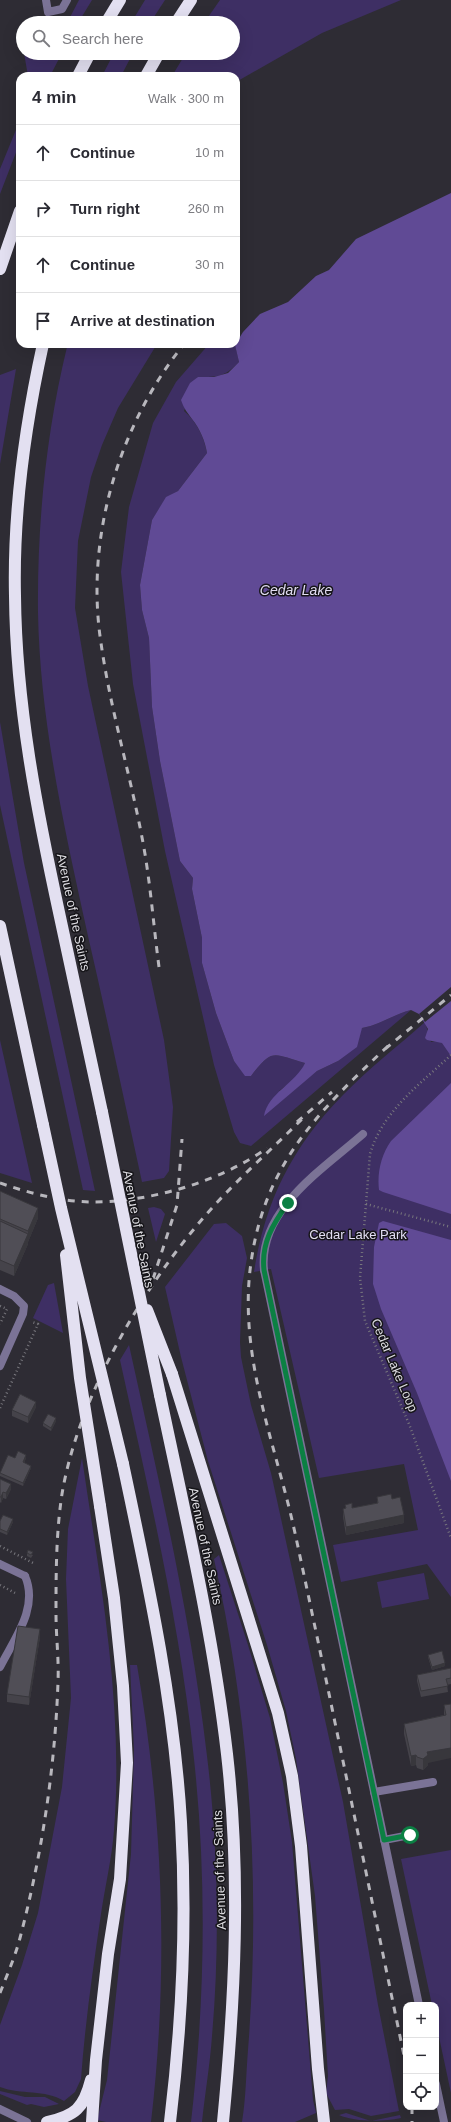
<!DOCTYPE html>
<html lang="en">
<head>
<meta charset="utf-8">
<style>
	body { margin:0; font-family:Helvetica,sans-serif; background:#f2f2f3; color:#2b2b33 }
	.controls { position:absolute; right:12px; bottom:12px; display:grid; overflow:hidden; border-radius:8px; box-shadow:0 4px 16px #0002 }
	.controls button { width:36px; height:36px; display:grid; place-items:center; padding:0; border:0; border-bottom:1px solid #e1e1e2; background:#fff; color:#2b2b33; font:20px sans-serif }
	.stop { position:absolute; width:12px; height:12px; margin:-9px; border:3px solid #0b8043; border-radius:50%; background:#fff }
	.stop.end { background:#0b8043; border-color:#fff; box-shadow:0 1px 4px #0008 }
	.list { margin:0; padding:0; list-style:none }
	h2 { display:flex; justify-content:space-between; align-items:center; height:52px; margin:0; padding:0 16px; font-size:17px }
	h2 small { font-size:13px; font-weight:400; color:#7c7c81 }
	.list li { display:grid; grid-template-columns:26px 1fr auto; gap:12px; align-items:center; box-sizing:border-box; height:56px; padding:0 16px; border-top:1px solid #e1e1e2 }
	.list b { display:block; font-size:15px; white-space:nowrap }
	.list em { font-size:13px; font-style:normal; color:#7c7c81 }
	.icon { flex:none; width:22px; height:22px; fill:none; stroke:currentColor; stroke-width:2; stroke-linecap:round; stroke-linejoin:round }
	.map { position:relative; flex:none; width:451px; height:2122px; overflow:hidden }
	.search { position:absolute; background:#fff; box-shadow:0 4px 16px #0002; left:16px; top:16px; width:224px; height:44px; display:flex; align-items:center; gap:10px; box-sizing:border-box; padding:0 14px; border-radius:22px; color:#7c7c81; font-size:15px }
	.panel { position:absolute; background:#fff; box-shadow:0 4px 16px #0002; left:16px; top:72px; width:224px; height:276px; border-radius:12px }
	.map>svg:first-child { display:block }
	.green { fill:#3e2f64 }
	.water { fill:#604a95 }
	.pier { fill:#2e2c34 }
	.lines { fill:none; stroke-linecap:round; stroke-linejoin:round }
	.path { stroke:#78777d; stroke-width:2.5; stroke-dasharray:1 3; stroke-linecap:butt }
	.service { stroke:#7b7396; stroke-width:8 }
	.minor { stroke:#7b7396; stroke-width:8 }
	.tertiary { stroke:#7b7396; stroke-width:8 }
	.motorway { stroke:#e3e0f1; stroke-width:12 }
	.rail { stroke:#b8b7bd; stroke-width:3; stroke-dasharray:7 7; stroke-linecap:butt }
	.motorway-bridge { stroke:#e3e0f1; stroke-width:12 }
	.wall { fill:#45434a }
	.shaded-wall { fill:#38373c }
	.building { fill:#504e56; stroke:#38373c }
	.route { stroke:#0b8043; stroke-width:5 }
	.labels { text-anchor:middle; stroke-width:3; stroke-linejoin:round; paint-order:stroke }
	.street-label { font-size:13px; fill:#dcdbe0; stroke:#161519 }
	.park-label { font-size:13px; fill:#e3dff4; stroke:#161519 }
	.water-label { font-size:14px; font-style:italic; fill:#e1dcf2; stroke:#161519 }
</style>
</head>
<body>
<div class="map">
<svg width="451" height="2122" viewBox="0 0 451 2122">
	<rect width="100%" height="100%" fill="#2e2c34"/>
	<!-- green -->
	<path class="green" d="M79 0H92L78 23H67Z
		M145 0H165L150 23H131Z
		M220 0H401L322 33 236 82V76H172L186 53H233V23H204Z
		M24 53H62L50 76H28Z
		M114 53H133L121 76H102Z
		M20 120V142L0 194V169Z
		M74 344H157L118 408 102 445 91 477 78 541 75 608 88 686 164 1040 173 1107 169 1171 164 1178 142 1182C124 1100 107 1018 88 936 65 831 40 722 38 613 37 525 46 433 67 347Z
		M209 344H235L239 362C224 377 219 377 198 377L184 411C197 422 204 437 207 453L178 491 166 498 152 520 140 585 142 610 149 638 152 707 160 761 180 861 193 878 192 889 202 938V963L216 1013 234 1061 246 1076H251C273 1047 273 1054 305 1063L301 1074 279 1091 295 1088 317 1071 338 1061 362 1028C380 1025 394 1014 411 1010L251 1146 240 1143 234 1132 214 1065 165 851 133 684 121 572 129 507 153 423 176 382Z
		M16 369 0 464V375Z
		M0 722 24 863 95 1191 83 1190 0 805Z
		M425 1022 431 1042 439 1041 451 1035V1597L427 1564 341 1582 333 1545 418 1530 404 1464 319 1478 271 1269 254 1272C265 1201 292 1147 343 1095 368 1069 398 1046 425 1022Z
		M0 1040 32 1183 0 1173Z
		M154 1207 161 1209 165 1214 156 1242 148 1208Z
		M226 1223 242 1236 247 1258 242 1286 240 1342 241 1357 251 1405 271 1473 343 1802 378 2005 399 2111 371 2116 349 2109 335 2110 326 2093 328 2076 324 2010 315 1896 296 1759 286 1711 267 1645 208 1461 181 1357 165 1287 214 1224Z
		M54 1283 63 1333 33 1318 48 1285Z
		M129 1345C159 1482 191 1617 207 1756 218 1845 220 1946 212 2036 210 2065 205 2093 202 2122H191C205 2002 207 1879 194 1759 180 1624 149 1492 120 1360Z
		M82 1458C100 1581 124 1705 114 1830 112 1858 105 1886 101 1914 93 1968 85 2024 81 2079L75 2092 64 2101C45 2089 21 2095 0 2087V2025L22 1965 38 1913 62 1787 71 1698 66 1579 68 1529Z
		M219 1555 248 1645 270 1718 283 1783 292 1842 313 2100 316 2113 295 2122H242C246 2098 246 2074 248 2050 261 1884 250 1720 214 1559Z
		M424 1573 429 1599 382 1608 377 1582Z
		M130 1665H137C163 1816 169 1970 151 2122H106L97 2120 107 2080 131 1854 134 1750Z
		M451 1850V2093L436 2023V2005H432L401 1859Z
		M0 2091 25 2097H45L59 2104 44 2107 31 2104 27 2105 0 2094Z
		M346 2113 371 2121 400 2115 401 2118C382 2122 355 2122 339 2115Z"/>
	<!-- water -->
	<path class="water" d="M451 193V1056L442 1043 427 1040 425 1038 428 1029 419 1014 411 1010C394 1014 380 1025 362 1028L357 1047 338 1061 317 1071 264 1116C268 1093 296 1083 305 1063 273 1054 273 1047 251 1076H245L234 1061 216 1013 202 963V938L192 889 193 878 180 861 160 761 152 707 149 638 142 610 140 585 152 520 166 497 178 491 207 453C205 441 200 429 192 419 187 412 184 409 181 400L190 383 198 377H214L228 373 239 362 235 345 243 332 260 314 288 302 316 276 329 270 356 239Z
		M451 1083V1214L383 1192 379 1190C377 1173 381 1155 391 1141Z
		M383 1221 451 1240V1481L417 1393 381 1309 373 1284 374 1247 379 1223Z"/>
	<!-- pier -->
	<path class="pier" d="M451 987V1001L425 1022 419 1014Z"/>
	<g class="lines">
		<!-- path -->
		<path class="path" d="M451 1055C420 1084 382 1112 370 1154L360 1278 365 1321 409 1424 451 1538
			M366 1204 451 1227
			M0 1306 7 1309 0 1324
			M0 1408 38 1324 32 1322
			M0 1546 35 1564
			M0 1585 17 1594"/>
		<!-- service -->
		<path class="service" d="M46 0 48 12 62 9 67 0
			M264 1270C258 1210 323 1169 363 1134
			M0 1667C14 1639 39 1608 25 1576
			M374 1792 433 1782
			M384 1840 410 1835"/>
		<!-- minor -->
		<path class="minor" d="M264 1270 419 2005
			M0 1289 14 1296 24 1306 23 1314 0 1366
			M0 1564 25 1576
			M436 2084 444 2122"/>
		<!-- tertiary -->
		<path class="tertiary" d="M0 2109 27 2122"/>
		<!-- motorway -->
		<path class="motorway" d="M106 23 120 0
			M176 23 191 0
			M78 76 90 53
			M146 76 159 53
			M0 269 20 211
			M43 344C25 426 13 511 15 596 16 705 37 811 60 917 74 982 88 1047 102 1112
			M0 926 43 1125
			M172 1374 278 1713 292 1776 301 1846 318 2069 324 2122
			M160 1395C185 1514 213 1633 227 1754 241 1877 235 1999 223 2122
			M123 1464C148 1582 174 1701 181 1822 187 1922 182 2023 170 2122
			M47 2122C75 2116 84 2108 91 2080
			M92 2122 96 2060 108 1954 120 1879 127 1763 123 1686 114 1598 100 1506"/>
		<!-- rail -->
		<path class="rail" d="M159 967C154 929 151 891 145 854 133 783 111 714 101 643 85 539 118 426 184 344
			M388 1046C321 1109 267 1161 252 1256 236 1352 275 1441 295 1533 333 1710 369 1888 406 2065
			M385 1049 451 995
			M297 1122 332 1092
			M0 1183C29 1193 59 1201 89 1202 147 1203 220 1182 267 1148
			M153 1279 177 1205 182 1139
			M0 1993C7 1975 15 1957 20 1938 42 1854 55 1768 58 1682 59 1659 56 1637 56 1614 56 1574 56 1533 62 1494 77 1403 136 1299 194 1229 226 1189 266 1155 302 1119
			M412 2107V2122"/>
		<!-- motorway-bridge -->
		<path class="motorway-bridge" d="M102 1112 160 1395
			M43 1125 61 1208 123 1464
			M66 1255 80 1378 100 1506
			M147 1310 172 1374"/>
	</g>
	<!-- wall -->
	<path class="wall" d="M0 1191 38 1218 28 1242V1244L14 1276 0 1270Z
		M36 1407 28 1423 12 1416V1410Z
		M56 1421 51 1431 43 1426V1423Z
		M15 1458H26L24 1463 31 1468 23 1486 0 1476V1473Z
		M0 1479 11 1489 6 1499 3 1498 1 1503 0 1502Z
		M377 1497 392 1499 404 1523 346 1535 343 1517V1509H345V1505L352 1508 377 1503Z
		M0 1521 13 1522 7 1535 0 1532Z
		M27 1553 33 1555 31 1558 27 1556Z
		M40 1637 29 1705 7 1702V1694Z
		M428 1655 445 1666 432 1670 428 1657Z
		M451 1668V1684L447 1685 448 1692 421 1697 417 1681V1675Z
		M451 1704 428 1763V1765L423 1770 417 1768 416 1765 411 1766 404 1734V1724L444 1715V1705Z"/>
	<!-- shaded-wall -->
	<path class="shaded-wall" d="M38 1208V1218L28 1242V1231Z
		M28 1234V1244L14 1276V1266Z
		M36 1402V1407L28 1423V1417Z
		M56 1418V1421L51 1431V1428Z
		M26 1455V1458L23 1465V1462Z
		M31 1466V1468L23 1486V1483Z
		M11 1484V1489L6 1499V1493Z
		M3 1492V1498L1 1503V1497Z
		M404 1515V1523L346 1535V1527Z
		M13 1519V1522L7 1535V1532Z
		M40 1629V1637L29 1705V1697Z
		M445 1663V1666L432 1670V1667Z
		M451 1748V1758L428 1763V1765L423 1770V1759L427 1752Z
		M416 1755V1765L411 1766V1756Z"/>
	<!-- building -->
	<path class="building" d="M0 1191 38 1208 28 1231 0 1219Z
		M0 1221 28 1234 14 1266 0 1260Z
		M20 1394 36 1402 28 1417 12 1410Z
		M48 1414 56 1418 51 1428 43 1423Z
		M18 1451 26 1455 23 1462 31 1466 23 1483 0 1473 8 1455 15 1458Z
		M0 1479 11 1484 6 1493 3 1492 1 1497H0Z
		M391 1494 392 1499 400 1497 404 1515 346 1527 343 1509 346 1508 345 1505 352 1503V1508L378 1503 377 1497Z
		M3 1515 13 1519 7 1532 0 1529V1521Z
		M28 1550 33 1552 31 1555 27 1553Z
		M18 1626 40 1629 29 1697 7 1694Z
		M442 1651 445 1663 432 1667 428 1655Z
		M451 1668V1678L446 1679 448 1686 421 1691 417 1675Z
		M451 1704V1748L427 1752 428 1755 423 1759 417 1757 416 1755 411 1756 404 1724 446 1715 444 1705Z"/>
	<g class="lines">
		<!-- route -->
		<path class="route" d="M288 1203C273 1224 261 1243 264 1270L384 1840 410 1835"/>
	</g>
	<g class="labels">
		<!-- street labels -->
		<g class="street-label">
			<text transform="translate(74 912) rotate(78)" y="5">Avenue of the Saints</text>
			<text transform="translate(139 1229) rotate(79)" y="5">Avenue of the Saints</text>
			<text transform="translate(395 1365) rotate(67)" y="5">Cedar Lake Loop</text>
			<text transform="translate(206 1546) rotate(78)" y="5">Avenue of the Saints</text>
			<text transform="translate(219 1870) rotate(-92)" y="5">Avenue of the Saints</text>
		</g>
		<!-- park labels -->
		<g class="park-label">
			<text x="358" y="1239">Cedar Lake Park</text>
		</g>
		<!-- water labels -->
		<g class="water-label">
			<text x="296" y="595">Cedar Lake</text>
		</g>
	</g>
</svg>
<div class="controls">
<button>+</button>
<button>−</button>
<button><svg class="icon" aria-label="locate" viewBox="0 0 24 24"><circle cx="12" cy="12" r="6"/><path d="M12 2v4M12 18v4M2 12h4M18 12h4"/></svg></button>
</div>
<div class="stop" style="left:410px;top:1835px"></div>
<div class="stop end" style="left:288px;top:1203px"></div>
<div class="search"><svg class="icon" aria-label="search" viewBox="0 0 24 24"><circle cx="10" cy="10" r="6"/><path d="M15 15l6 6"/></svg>Search here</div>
<section class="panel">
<h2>4 min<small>Walk · 300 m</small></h2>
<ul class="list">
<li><svg class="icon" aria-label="ahead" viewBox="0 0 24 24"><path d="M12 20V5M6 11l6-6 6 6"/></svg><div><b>Continue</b></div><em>10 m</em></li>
<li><svg class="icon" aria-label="right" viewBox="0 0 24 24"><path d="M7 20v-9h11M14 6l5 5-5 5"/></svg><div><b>Turn right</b></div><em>260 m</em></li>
<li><svg class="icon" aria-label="ahead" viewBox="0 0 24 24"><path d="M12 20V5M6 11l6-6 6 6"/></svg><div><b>Continue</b></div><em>30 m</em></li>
<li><svg class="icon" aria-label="arrive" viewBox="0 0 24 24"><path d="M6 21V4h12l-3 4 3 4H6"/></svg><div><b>Arrive at destination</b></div></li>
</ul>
</section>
</div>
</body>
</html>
